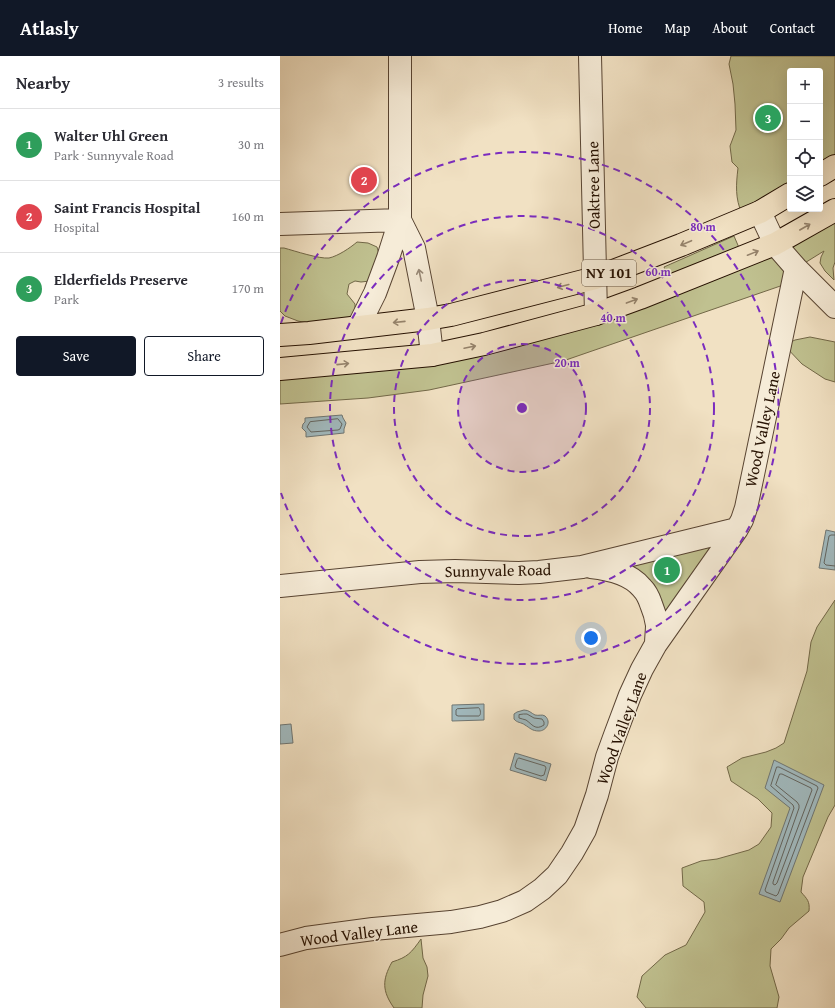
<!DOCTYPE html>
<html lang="en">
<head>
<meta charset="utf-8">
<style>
	body { margin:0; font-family:"Gentium Book Plus",serif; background:#f7f7f7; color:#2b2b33 }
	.controls { position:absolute; right:12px; top:12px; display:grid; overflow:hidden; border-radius:4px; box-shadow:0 4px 16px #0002 }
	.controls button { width:36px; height:36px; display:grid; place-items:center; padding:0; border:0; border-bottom:1px solid #e1e1e2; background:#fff; color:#2b2b33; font:20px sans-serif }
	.you { position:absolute; left:311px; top:582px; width:14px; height:14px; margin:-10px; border:3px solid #fff; border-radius:50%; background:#1a73e8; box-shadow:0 0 0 6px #1a73e833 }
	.badge { display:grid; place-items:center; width:26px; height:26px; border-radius:50%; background:#111827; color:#fff; font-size:13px; font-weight:700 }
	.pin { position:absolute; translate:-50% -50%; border:2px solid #fff; box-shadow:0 1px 4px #0006 }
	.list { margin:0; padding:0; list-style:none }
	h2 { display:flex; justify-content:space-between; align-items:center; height:52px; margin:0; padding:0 16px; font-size:17px }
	h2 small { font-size:13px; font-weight:400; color:#7c7c81 }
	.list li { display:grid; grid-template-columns:26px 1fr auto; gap:12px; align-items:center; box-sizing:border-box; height:72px; padding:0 16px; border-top:1px solid #e1e1e2 }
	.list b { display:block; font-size:15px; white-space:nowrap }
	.list p { margin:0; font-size:13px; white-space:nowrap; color:#7c7c81 }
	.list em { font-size:13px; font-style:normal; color:#7c7c81 }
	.actions { display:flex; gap:8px; padding:12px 16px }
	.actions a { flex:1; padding:9px 0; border:1px solid #111827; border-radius:4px; text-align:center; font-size:14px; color:#111827 }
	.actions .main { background:#111827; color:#fff }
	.icon { flex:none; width:22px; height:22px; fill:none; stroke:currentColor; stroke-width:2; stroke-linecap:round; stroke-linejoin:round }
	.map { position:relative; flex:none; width:555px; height:952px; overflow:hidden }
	header { display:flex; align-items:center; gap:24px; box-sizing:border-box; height:56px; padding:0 20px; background:#111827; color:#fff }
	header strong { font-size:19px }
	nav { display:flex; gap:22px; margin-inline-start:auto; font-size:14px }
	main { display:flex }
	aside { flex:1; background:#fff }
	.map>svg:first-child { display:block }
	.green { fill:#c0c190; stroke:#726848 }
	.water { fill:#a1babf; stroke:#6f7673 }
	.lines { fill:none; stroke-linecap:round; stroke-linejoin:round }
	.shore { stroke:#636560; stroke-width:1 }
	.minor-casing { stroke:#584432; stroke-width:24 }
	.major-casing { stroke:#251001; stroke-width:24 }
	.minor { stroke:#f6ecd8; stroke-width:22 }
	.major { stroke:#f1e1c3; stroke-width:22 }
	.oneway { stroke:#95836c }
	.oneway2 { stroke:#988977 }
	.ring { fill:none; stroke:#7b2cbf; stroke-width:2; stroke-dasharray:7 5 }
	.labels { text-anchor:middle; stroke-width:3; stroke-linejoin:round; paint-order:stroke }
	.shield { fill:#f6ecd8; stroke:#645242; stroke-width:1 }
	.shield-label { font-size:15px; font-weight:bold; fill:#251001 }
	.street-label { font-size:16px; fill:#251001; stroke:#f6ecd8 }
	.centre { fill:#7b2cbf; stroke:#f6ecd8; stroke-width:2 }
	.ring-label { font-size:12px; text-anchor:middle; font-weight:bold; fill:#7b2cbf; stroke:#f6ecd8; stroke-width:3; stroke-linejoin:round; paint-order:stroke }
</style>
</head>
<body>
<header>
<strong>Atlasly</strong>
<nav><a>Home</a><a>Map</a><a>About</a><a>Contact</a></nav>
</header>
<main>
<aside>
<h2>Nearby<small>3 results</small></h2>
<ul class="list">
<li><span class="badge" style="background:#2e9e5b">1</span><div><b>Walter Uhl Green</b><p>Park · Sunnyvale Road</p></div><em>30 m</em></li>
<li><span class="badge" style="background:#e0444e">2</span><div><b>Saint Francis Hospital</b><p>Hospital</p></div><em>160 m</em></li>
<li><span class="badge" style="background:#2e9e5b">3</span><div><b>Elderfields Preserve</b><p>Park</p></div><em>170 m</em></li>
</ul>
<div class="actions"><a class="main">Save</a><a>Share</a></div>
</aside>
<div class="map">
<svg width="555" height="952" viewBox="0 0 555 952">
	<rect width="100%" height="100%" fill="#f1e1c3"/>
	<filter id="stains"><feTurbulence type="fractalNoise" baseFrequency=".005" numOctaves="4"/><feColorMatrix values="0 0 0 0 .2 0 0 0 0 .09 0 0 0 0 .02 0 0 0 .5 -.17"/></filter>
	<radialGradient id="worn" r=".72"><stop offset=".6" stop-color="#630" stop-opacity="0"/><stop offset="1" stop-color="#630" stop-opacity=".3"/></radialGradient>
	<!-- green -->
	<path class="green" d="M451 0H555V110L540 119V15H510V138L462 158C455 142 456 129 458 112L452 106 450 90 456 74 455 48 453 28 449 8Z
		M555 154V206L553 212 554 224 545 215 540 207 541 201 544 195 515 213 512 226 283 305 149 334 88 342 0 348V313L322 260Z
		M454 180 460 194 390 224 384 211Z
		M77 186 88 187 97 191 100 202 90 225 81 226 75 225 69 228 67 238 75 248V257L68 265 42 270 18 265 5 260 0 255V192H4C15 195 39 203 49 202 58 200 70 192 77 186Z
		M530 281 555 286V326L545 323 522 308 504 289 515 284Z
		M457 473 376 588 374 556 329 514Z
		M555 544V749L548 761 523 821 521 836C527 843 530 845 529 855L509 872 501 883 491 893 490 910 499 941 497 952H366L357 941 362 920 385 899 406 889 425 856 424 846 403 830 402 812 421 805 437 803 469 794 479 788 491 771 492 757 478 743 451 725 447 711 462 702 486 696 496 692 504 687 527 615 531 586 537 571Z
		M141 883 143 902 147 911 148 920 143 939 142 952H114C102 935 102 924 112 906 128 901 131 897 141 883Z"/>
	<!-- water -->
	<path class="water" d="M62 359 63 362 66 367 64 373V377L26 381V376L22 372 23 368 25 366V362Z
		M546 474 555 476V514L539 512Z
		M204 648V664L172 665V649Z
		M244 654C249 654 251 657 255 659 259 660 262 658 265 660 272 666 266 675 259 675 252 675 250 672 245 669 241 666 237 667 234 663V658L237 656Z
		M11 668 13 687 0 688V669Z
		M235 697 271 708 266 725 230 714Z
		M494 704 544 729 500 846 479 838 510 752 485 732Z"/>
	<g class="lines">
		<!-- shore -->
		<path class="shore" d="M58 363 62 368 60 373 58 374 31 376 27 371 30 366Z
			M555 479H551L549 480 544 507 546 509 555 510
			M199 652C201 654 201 659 199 660H178L176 659V654L177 653Z
			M244 658H247L254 662 262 663 264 666V669C255 675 252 668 246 664 244 663 241 663 239 662V659Z
			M239 702 265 710 266 712 264 719 261 720 236 712 235 710 237 704Z
			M497 711H499L537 730 538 732 498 838 496 840 486 836 485 834 514 752 513 749 491 730Z
			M500 718H502L531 732 532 734 497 827 495 829 493 828V826L519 752V749L517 746 496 729Z"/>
		<!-- minor casing -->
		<g class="minor-casing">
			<path id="minor" d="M310 0 316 258
				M480 156 495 188 516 212 555 251
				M120 164 134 192 148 263 152 299
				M0 168 120 164V0
				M78 271 95 237 108 202 120 164
				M311 511C329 513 350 517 362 532 366 536 369 542 371 548 374 555 376 562 377 569 377 575 376 582 376 588
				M0 530 140 516 175 515 239 517 259 516 302 511 457 473
				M0 889 26 882 93 873 171 866 200 861 222 855 245 845 262 833 277 819 292 797 305 774 317 739 327 701 335 679 350 639 362 613 376 588 457 473 462 464 466 452 516 212"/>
		</g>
		<!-- major casing -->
		<g class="major-casing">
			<path id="major" d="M540 119 555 110
				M0 279 29 277 148 263 171 259 315 222 401 189 480 156 510 138
				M0 313 152 299 204 288 316 258 360 242 495 188 555 154"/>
		</g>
		<!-- minor -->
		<use href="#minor" class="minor"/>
		<!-- major -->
		<use href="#major" class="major"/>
	</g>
	<!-- one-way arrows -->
	<defs><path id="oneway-shaft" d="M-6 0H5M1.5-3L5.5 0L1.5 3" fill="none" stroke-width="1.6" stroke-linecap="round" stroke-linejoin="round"/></defs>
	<g class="oneway">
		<use href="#oneway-shaft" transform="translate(525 171) rotate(-30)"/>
		<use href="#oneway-shaft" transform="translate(406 187) rotate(157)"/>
		<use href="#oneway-shaft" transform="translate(473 197) rotate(-22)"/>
		<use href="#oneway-shaft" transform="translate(283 230) rotate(165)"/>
		<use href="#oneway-shaft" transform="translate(352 245) rotate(-20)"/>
		<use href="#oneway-shaft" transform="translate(119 266) rotate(174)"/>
		<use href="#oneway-shaft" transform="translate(190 291) rotate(-12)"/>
		<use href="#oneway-shaft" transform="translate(63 308) rotate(-6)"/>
	</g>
	<use class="oneway2" href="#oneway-shaft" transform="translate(140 219) rotate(-102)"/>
	<!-- distance rings -->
	<circle cx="242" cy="352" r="64" fill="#7b2cbf" fill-opacity=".12"/>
	<g class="ring">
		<circle cx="242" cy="352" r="64"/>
		<circle cx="242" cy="352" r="128"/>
		<circle cx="242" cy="352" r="192"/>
		<path d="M1 267A256 256 0 1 1 1 437"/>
	</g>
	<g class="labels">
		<!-- shield labels -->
		<rect class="shield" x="302" y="204" width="54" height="26" rx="3"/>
		<g class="shield-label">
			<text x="329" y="222">NY 101</text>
		</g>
		<!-- street labels -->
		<g class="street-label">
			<text transform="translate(313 129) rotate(-91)" y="6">Oaktree Lane</text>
			<text transform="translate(482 373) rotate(-78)" y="6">Wood Valley Lane</text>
			<text transform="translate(218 514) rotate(-1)" y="6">Sunnyvale Road</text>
			<text transform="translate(341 672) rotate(-70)" y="6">Wood Valley Lane</text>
			<text transform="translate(79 877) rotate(-7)" y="6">Wood Valley Lane</text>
		</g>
	</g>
	<circle cx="242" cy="352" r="6" class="centre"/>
	<g class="ring-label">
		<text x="423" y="175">80 m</text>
		<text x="378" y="220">60 m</text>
		<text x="333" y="266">40 m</text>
		<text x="287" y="311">20 m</text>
	</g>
	<rect width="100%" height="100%" filter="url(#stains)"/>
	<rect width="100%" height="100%" fill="url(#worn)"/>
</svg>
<div class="controls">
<button>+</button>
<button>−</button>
<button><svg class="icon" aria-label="locate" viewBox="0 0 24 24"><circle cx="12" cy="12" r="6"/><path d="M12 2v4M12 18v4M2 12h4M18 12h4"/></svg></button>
<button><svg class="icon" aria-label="layers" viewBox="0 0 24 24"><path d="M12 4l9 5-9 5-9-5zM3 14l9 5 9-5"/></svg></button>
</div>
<div class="you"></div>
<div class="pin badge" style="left:387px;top:514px;background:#2e9e5b">1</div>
<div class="pin badge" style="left:84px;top:124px;background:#e0444e">2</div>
<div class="pin badge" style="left:488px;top:62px;background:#2e9e5b">3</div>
</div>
</main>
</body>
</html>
